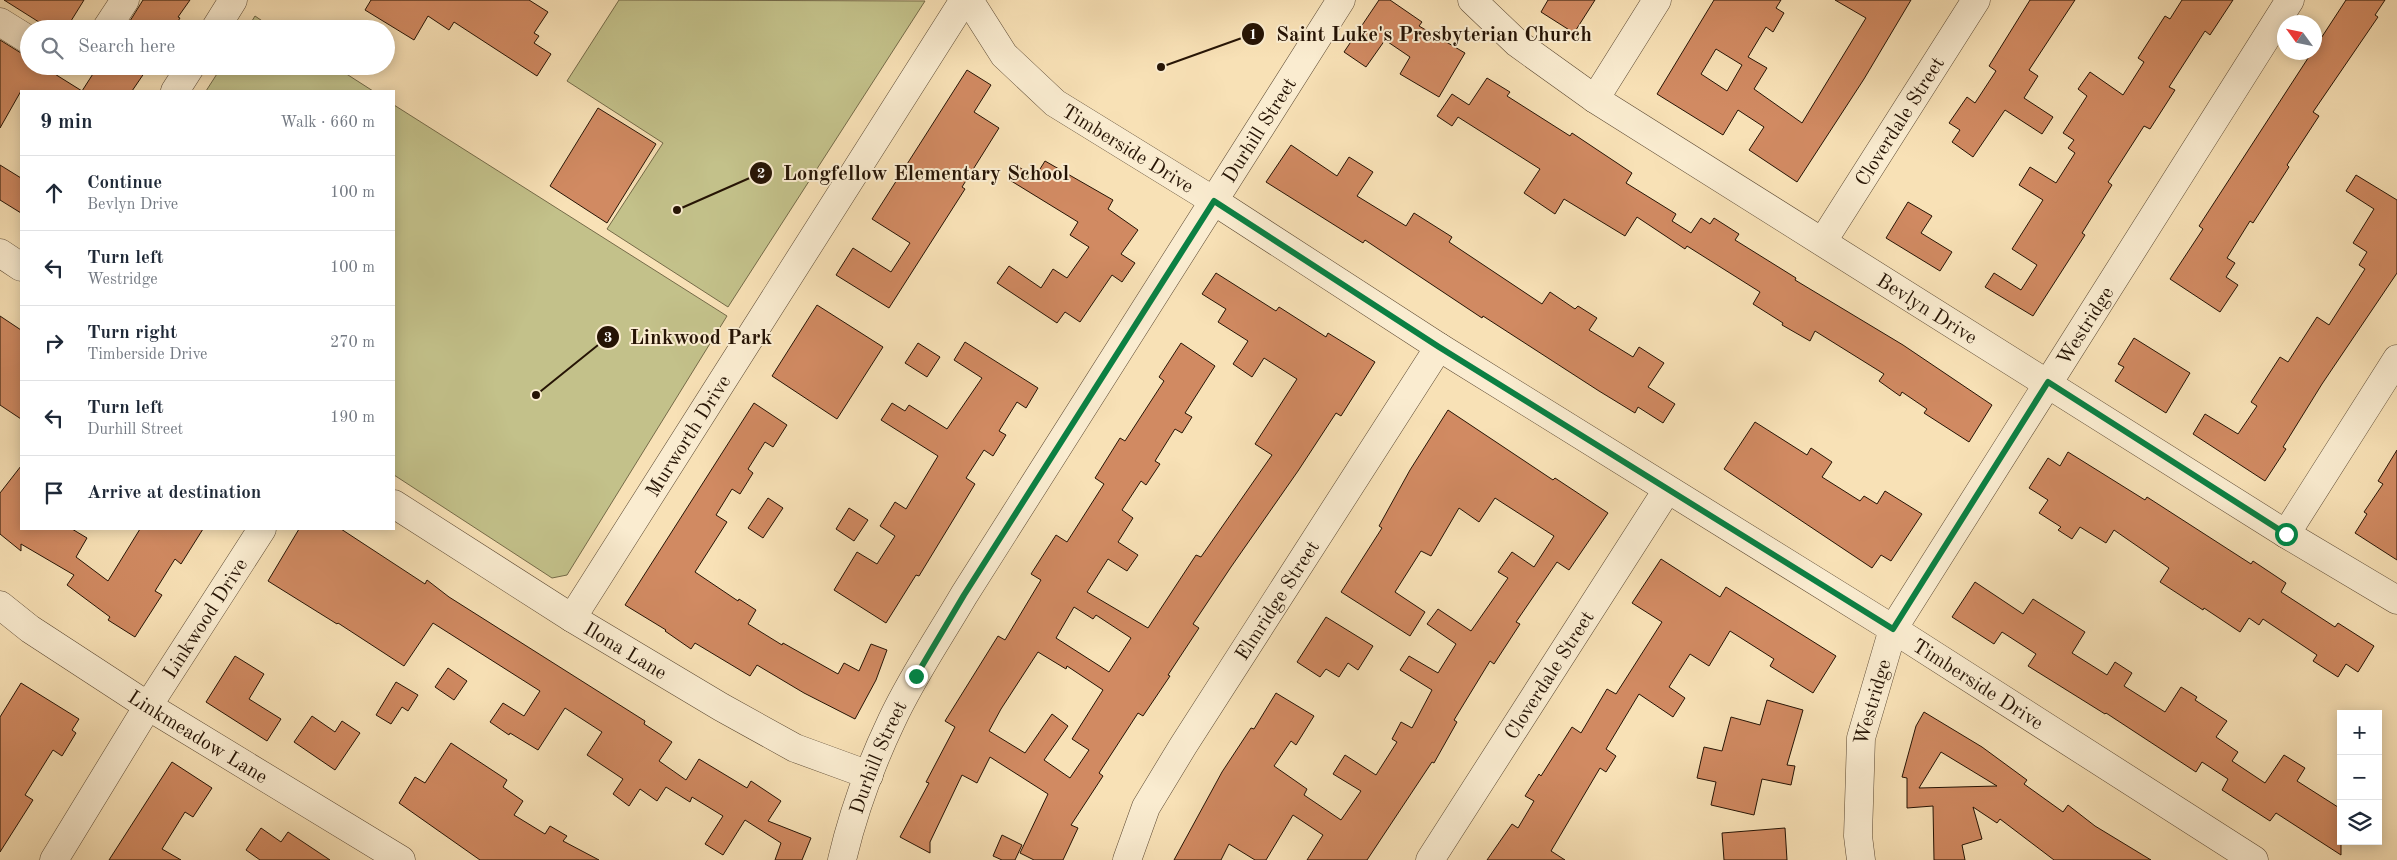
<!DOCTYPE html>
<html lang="en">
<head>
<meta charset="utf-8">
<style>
	body { margin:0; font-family:"Old Standard TT",serif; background:#f2f2f3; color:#1f2937 }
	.controls { position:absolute; right:15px; bottom:15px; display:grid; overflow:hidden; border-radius:0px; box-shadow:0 2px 12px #0003 }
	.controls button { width:45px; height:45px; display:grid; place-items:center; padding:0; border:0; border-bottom:1px solid #e0e1e3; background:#fff; color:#1f2937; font:25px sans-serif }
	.compass { position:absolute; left:2277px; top:15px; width:45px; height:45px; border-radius:50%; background:#fff; box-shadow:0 2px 12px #0003; rotate:303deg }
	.stop { position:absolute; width:15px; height:15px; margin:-11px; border:4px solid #0b8043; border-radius:50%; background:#fff }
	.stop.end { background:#0b8043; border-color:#fff; box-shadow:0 1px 5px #0008 }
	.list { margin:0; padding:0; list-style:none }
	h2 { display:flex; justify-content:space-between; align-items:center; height:65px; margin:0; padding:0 20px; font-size:21px }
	h2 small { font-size:16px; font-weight:400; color:#747a83 }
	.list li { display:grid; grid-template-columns:32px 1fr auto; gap:15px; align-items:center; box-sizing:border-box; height:75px; padding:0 20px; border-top:1px solid #e0e1e3 }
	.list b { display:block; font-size:19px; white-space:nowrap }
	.list p { margin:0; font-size:16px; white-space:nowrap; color:#747a83 }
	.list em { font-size:16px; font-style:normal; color:#747a83 }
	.icon { flex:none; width:28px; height:28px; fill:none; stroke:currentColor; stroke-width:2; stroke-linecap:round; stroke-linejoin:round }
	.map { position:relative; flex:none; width:2397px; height:860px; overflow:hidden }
	.search { position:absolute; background:#fff; box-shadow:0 2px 12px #0003; left:20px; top:20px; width:375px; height:55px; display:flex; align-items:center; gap:12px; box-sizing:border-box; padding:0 18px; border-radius:28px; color:#747a83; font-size:19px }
	.panel { position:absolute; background:#fff; box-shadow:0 2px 12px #0003; left:20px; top:90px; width:375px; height:440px; border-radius:0px }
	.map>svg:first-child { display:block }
	.green { fill:#c3c18a; stroke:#746a48 }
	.building { fill:#d18a62; stroke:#261405; fill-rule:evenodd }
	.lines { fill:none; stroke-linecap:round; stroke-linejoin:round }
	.minor-casing { stroke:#5a4731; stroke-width:29 }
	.minor { stroke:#faecd0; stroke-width:28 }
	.route { stroke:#0b8043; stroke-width:6 }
	.labels { text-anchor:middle; stroke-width:4; stroke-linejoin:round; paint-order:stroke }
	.street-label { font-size:20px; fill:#261405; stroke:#faecd0 }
	.leader { fill:none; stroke:#261405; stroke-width:2 }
	.callout-dot { fill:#261405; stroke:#faecd0; stroke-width:2 }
	.mark-label { font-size:15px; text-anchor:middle; font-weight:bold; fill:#fff }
	.callout-label { font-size:21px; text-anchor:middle; font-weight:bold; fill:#261405; stroke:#faecd0; stroke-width:4; stroke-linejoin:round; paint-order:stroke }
</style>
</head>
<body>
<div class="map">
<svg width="2397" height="860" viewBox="0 0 2397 860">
	<rect width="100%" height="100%" fill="#f8e1b6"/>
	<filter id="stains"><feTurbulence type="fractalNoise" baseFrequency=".004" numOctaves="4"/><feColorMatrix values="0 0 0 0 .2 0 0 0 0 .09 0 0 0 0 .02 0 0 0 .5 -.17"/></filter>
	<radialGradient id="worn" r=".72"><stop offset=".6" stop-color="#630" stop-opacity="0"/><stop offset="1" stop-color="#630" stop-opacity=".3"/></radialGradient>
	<!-- green -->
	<path class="green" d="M619 0 925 1 728 307 607 229 663 143 567 81Z
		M255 16 274 29H247Z
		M222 66H334L373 91H206Z
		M394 105 727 316 567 575 552 578 394 475Z"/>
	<!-- building -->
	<path class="building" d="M4 0H84L66 29H50Z
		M143 0H190L178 17 180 18 173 29H125Z
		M371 0H529L548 12 534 33 539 36 534 43 551 54 537 76 454 22 449 30 428 16 414 40 365 10Z
		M1379 0H1390L1422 22 1419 26 1465 53 1439 97 1400 74 1410 57 1385 40 1366 67 1344 52Z
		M1548 0H1595L1574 33 1541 12Z
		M1714 0H1781L1776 8 1784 13 1773 32 1766 27 1748 57 1767 68 1754 89 1802 123 1866 18 1835 0H1911L1864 79 1797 182 1749 150 1764 127 1738 110 1723 135 1657 94ZM1716 49 1742 65 1727 91 1701 74Z
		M2030 0H2075L2029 70 2038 76 2024 98 2053 117 2042 134 2005 110 1973 157 1952 142 1960 130 1949 123 1967 97 1975 103 1996 71 1989 66Z
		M2182 0H2233L2210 35 2205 31 2169 87 2175 90 2150 129 2144 126 2108 182 2112 185 2082 233 2085 235 2033 316 1985 287 1994 273 2021 290 2037 265 2012 249 2043 200 2019 185 2030 167 2056 183 2075 153 2068 148 2074 140 2063 133 2087 96 2078 89 2090 72 2123 95 2144 62 2138 58 2165 16 2170 19Z
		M2346 0H2385L2375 15 2378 17 2313 112 2319 116 2287 165 2289 167 2253 223 2250 221 2227 258 2235 263 2226 277 2238 285 2220 312 2170 279 2203 229 2199 226 2312 52H2314V49Z
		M0 40 21 53 29 56V66H42L82 91 98 66H149L132 91H21L0 128Z
		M967 70 991 85 974 112 999 128 962 187 965 189 889 308 836 275 853 248 891 272 910 243 872 219Z
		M1487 78 1510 92 1507 96 1570 136 1572 133 1632 173 1626 183 1676 214 1672 221 1691 233 1701 218 1710 224 1714 218 1739 234 1735 240 1796 278 1795 280 1903 345 1992 405 1969 442 1924 413 1927 409 1902 392 1900 396 1879 381 1884 374 1815 331 1810 341 1782 325 1783 323 1753 304 1760 292 1687 246 1685 249 1637 217 1625 236 1564 199 1555 214 1524 193 1540 169 1458 117 1452 126 1437 116 1452 94 1469 105Z
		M598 108 656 144 607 223 550 186Z
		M1291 145 1337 176 1349 157 1373 172 1357 196 1406 226 1414 213 1452 237 1449 242 1542 304 1550 292 1575 309 1578 306 1597 318 1589 330 1633 357 1639 347 1664 363 1648 387 1675 404 1663 423 1638 407 1635 413 1599 391 1483 316 1482 318 1365 240 1363 243 1266 182Z
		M1045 161 1113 200 1108 209 1138 230 1121 254 1135 263 1122 282 1112 275 1080 322 1065 312 1057 323 997 283 1009 266 1041 288 1053 269 1067 278 1089 247 1070 235 1078 222 1008 179 1017 166 1035 177Z
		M0 165 21 178V213L0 200Z
		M2356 175 2397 200V273L2322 384 2283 447 2286 449 2265 481 2193 434 2205 414 2238 434 2257 406 2251 402 2280 357 2288 362 2317 317 2329 325 2365 269 2359 265 2367 252 2353 243 2374 209 2346 191Z
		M1908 202 1932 216 1921 233 1952 252 1940 271 1886 238Z
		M1216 273 1276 311 1279 307 1326 337 1328 333 1375 362 1341 416 1336 413 1298 471 1231 567 1193 624 1199 628 1168 675 1170 676 1143 716 1138 713 1099 773 1103 776 1071 825 1078 828 1063 860H1034L1020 853 1048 794 990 757 977 783 962 775 930 842V853L900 837 929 783 926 782 955 727 945 721 998 636 1005 640 1041 580 1031 574 1056 535 1067 542 1104 484 1095 478 1120 438 1125 441 1164 381 1159 377 1181 343 1215 366 1185 413 1192 417 1182 433 1175 429 1155 461 1160 464 1146 485 1141 481 1122 510 1133 518 1118 542 1138 555 1127 571 1108 559 1087 592 1148 628 1196 555 1201 557 1272 455 1255 444 1297 379 1264 358 1252 377 1233 364 1248 341 1218 322 1226 309 1202 294ZM1074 607 1093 619 1096 615 1131 638 1109 672 1056 638ZM1038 652 1066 669 1067 666 1103 690 1072 739 1089 750 1070 778 1044 760 1068 726 1052 714 1025 753 989 731 1001 709Z
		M817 305 883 347 837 419 772 376Z
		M0 316 21 330V419L0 405Z
		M2134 338 2190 373 2166 413 2115 381 2124 367 2118 364Z
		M965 342 1038 388 1026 408 1017 402 999 431 1006 435 993 456 984 450 966 478 975 484 919 576 916 575 886 623 834 590 857 552 877 564 895 536 880 526 895 502 906 509 938 456 881 420 892 403 905 411 909 405 947 429 982 378 954 360Z
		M918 343 940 357 927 377 905 363Z
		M754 403 787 425 773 447 765 442 748 469 753 473 740 494 732 489 716 515 727 522 695 572 738 601 739 599 756 610 748 624 782 645 783 643 838 674 844 663 859 671 871 644 887 650 876 680 855 719 804 693 757 665 750 676 695 643 691 649 665 631 666 630 625 605Z
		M1448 410 1553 480 1555 478 1608 513 1569 570 1557 562 1516 622 1520 624 1494 664 1490 661 1454 720 1457 722 1434 763 1432 762 1367 860H1307L1323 835 1293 815 1266 860H1255L1229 844 1221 860H1174L1222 772 1251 728 1254 729 1276 693 1314 716 1296 745 1291 741 1274 766 1307 789 1304 795 1341 820 1361 791 1333 774 1345 755 1376 775 1397 742 1392 739 1401 722 1412 728 1432 690 1400 670 1409 656 1438 673 1456 644 1427 624 1438 609 1471 631 1508 578 1498 572 1512 552 1534 567 1554 536 1495 498 1479 522 1459 508 1431 556 1421 551 1395 592 1425 612 1410 636 1341 592 1382 528 1379 526 1410 470Z
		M1755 422 1807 455 1811 448 1832 462 1822 477 1860 501 1864 496 1877 504 1885 491 1922 514 1891 561 1881 555 1872 568 1724 469Z
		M2397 450V560L2355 533 2367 514 2364 512 2383 484 2378 481Z
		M2068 452 2145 500 2147 497 2251 564 2253 561 2286 583 2281 592 2335 627 2338 623 2374 646 2358 672 2346 664 2338 677 2313 661 2317 655 2263 619 2259 625 2249 618 2240 632 2204 608 2203 610 2160 582 2169 568 2114 530 2106 543 2080 527 2072 539 2058 530 2061 527 2039 513 2048 500 2029 488 2048 458 2060 466Z
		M21 466V529H72L87 538 76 557 108 581 140 529H203L181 564 175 559 155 591 162 595 135 637 108 620 110 617 67 585 74 575 21 544V551L0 534V493Z
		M768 498 783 508 763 538 748 528Z
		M849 508 868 520 854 541 836 529Z
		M299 529H341L425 584 427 580 449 597 645 721 644 724 672 742 659 761 686 780 699 759 747 788 751 781 781 801 768 821 811 838 802 860H775L781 843 745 820 723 855 705 844 723 816 692 797 690 802 666 787 657 801 640 789 629 806 613 794 623 779 587 755 602 732 565 708 538 750 510 733 509 735 490 722 503 703 524 716 540 691 433 623 404 666 338 623 337 624 268 581Z
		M1661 559 1720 597 1726 587 1836 656 1813 693 1770 666 1774 659 1730 631 1709 666 1690 654 1669 687 1685 698 1673 717 1639 694 1606 749 1616 756 1606 772 1600 768 1551 851 1565 860H1487L1512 824 1518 828 1534 801 1525 796 1539 774 1541 776 1572 727 1581 733 1607 689 1616 694 1662 622 1632 603Z
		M1975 582 2023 614 2033 599 2085 632 2072 653 2107 675 2115 662 2132 673 2124 686 2165 712 2181 687 2197 697 2195 700 2227 721 2216 737 2238 752 2232 761 2265 783 2284 755 2305 768 2297 781 2341 809V855L2276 813 2270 821 2222 790 2228 779 2202 762 2196 772 2106 713 2105 714 2028 666 2036 654 2002 632 1994 644 1952 617Z
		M1326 617 1373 646 1358 670 1348 663 1339 677 1326 669 1320 677 1297 662Z
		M235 656 264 674 249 699 281 719 267 741 206 702Z
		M448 668 467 681 454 700 435 687Z
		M396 682 418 695 408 711 402 707 391 724 376 715Z
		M21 683 79 719 72 730 76 733 62 756 53 750 25 795 33 800 0 852V717Z
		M1767 700 1803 710 1787 765 1795 766 1791 785 1762 779 1754 815 1711 805 1716 782 1697 778 1704 747 1722 751 1731 717 1760 725Z
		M1924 712 1982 747 2027 780 2024 784 2063 812 2068 805 2095 826 2151 860H2054L2000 819 1997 823 1973 807 1982 839 1962 845 1965 860H1934L1933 806 1907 808V778L1902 777 1916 726ZM1941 752 1997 786 1919 788Z
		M312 716 335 732 342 721 360 733 335 770 294 742Z
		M451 743 507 780 503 787 523 801 514 815 545 834 550 826 567 836 563 841 599 860H480L399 803 415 777 425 783Z
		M172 762 212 788 193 817 185 812 162 849 181 860H109Z
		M261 828 281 842 288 832 330 860H260L246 850Z
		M1785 828 1787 860H1724L1722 833Z
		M1002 835 1022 845 1015 860H1002L993 856Z"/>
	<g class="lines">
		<!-- minor casing -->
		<g class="minor-casing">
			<g id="minor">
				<path id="s1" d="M969 0 1004 55 1055 103 1214 201 1439 347 1893 629 2254 860"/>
				<path id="s2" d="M1472 0 1517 43 1595 99 2286 534 2397 600"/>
				<path d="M0 22 29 40"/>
				<path d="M106 29 125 0"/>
				<path d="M215 29 233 0"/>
				<path d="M175 91 191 66"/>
				<path d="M1595 99 1657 0"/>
				<path id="s3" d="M1823 241 1976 0"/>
				<path d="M0 253 21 267"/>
				<path id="s4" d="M394 504 572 618 721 707 795 748 869 775"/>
				<path d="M2286 534 2397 359"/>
				<path id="s5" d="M0 605 30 629 148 706 401 860"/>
				<path id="s6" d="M572 618 964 0"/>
				<path id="s7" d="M54 860 148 706 262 529"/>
				<path id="s8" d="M842 860C853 813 871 764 892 720 912 677 940 636 964 595L1341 0"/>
				<path id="s9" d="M1127 860 1146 807 1183 746 1439 347"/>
				<path id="s10" d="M1430 860 1667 490"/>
				<path id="s11" d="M1861 860 1858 836 1861 738 1893 629 2290 0"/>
			</g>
		</g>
		<!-- minor -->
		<use href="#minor" class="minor"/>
	</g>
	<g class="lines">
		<!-- route -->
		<path class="route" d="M916 676 964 595 1214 201 1439 347 1893 629 2048 382 2286 534"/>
	</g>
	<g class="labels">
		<!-- street labels -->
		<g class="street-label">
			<text dy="7" stroke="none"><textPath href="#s3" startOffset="142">Cloverdale Street</textPath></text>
			<text dy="7" stroke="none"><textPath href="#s8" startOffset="844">Durhill Street</textPath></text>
			<text dy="7" stroke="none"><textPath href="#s1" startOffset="221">Timberside Drive</textPath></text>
			<text dy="7" stroke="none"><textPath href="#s2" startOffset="551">Bevlyn Drive</textPath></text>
			<text dy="7" stroke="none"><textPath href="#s11" startOffset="595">Westridge</textPath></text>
			<text dy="7" stroke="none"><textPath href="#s6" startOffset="216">Murworth Drive</textPath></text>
			<text dy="7" stroke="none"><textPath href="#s9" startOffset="301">Elmridge Street</textPath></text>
			<text dy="7" stroke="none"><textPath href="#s7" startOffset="285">Linkwood Drive</textPath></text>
			<text dy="7" stroke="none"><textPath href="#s4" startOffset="274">Ilona Lane</textPath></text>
			<text dy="7" stroke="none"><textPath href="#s10" startOffset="220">Cloverdale Street</textPath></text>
			<text dy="7" stroke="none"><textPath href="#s1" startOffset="1226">Timberside Drive</textPath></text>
			<text dy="7" stroke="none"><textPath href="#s11" startOffset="160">Westridge</textPath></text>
			<text dy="7" stroke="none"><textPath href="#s5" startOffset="238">Linkmeadow Lane</textPath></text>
			<text dy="7" stroke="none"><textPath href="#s8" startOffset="109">Durhill Street</textPath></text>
		</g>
	</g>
	<!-- callouts -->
	<path class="leader" d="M1161 67L1253 34M677 210L761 173M536 395L608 337"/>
	<g class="callout-dot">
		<circle cx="1161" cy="67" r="5"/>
		<circle cx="677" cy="210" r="5"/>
		<circle cx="536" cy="395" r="5"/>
		<circle cx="1253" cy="34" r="12"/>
		<circle cx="761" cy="173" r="12"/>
		<circle cx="608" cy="337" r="12"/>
	</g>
	<g class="mark-label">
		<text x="1253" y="39">1</text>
		<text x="761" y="178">2</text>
		<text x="608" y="342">3</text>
	</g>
	<g class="callout-label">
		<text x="1434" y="41">Saint Luke's Presbyterian Church</text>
		<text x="926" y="180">Longfellow Elementary School</text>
		<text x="701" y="344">Linkwood Park</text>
	</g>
	<rect width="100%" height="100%" filter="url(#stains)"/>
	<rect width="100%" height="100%" fill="url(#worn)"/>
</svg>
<div class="controls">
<button>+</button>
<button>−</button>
<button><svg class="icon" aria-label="layers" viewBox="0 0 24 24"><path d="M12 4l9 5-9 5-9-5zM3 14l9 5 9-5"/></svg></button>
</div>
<svg class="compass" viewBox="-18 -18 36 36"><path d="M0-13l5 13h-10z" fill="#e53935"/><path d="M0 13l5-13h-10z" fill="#747a83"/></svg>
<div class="stop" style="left:2286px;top:534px"></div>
<div class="stop end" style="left:916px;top:676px"></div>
<div class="search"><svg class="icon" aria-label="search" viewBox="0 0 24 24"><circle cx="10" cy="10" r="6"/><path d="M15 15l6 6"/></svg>Search here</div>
<section class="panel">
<h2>9 min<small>Walk · 660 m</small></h2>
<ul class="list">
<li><svg class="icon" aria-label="ahead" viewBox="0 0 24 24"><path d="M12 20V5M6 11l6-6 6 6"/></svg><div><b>Continue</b><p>Bevlyn Drive</p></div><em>100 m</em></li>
<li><svg class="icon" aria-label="left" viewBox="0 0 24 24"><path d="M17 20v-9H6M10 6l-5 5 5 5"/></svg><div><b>Turn left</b><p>Westridge</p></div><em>100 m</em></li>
<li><svg class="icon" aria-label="right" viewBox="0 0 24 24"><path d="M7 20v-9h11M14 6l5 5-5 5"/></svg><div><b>Turn right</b><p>Timberside Drive</p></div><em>270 m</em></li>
<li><svg class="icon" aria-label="left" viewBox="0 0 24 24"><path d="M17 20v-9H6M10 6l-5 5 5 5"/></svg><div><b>Turn left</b><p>Durhill Street</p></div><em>190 m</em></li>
<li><svg class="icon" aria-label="arrive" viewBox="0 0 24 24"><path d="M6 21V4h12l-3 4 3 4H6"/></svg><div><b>Arrive at destination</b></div></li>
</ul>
</section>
</div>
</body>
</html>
